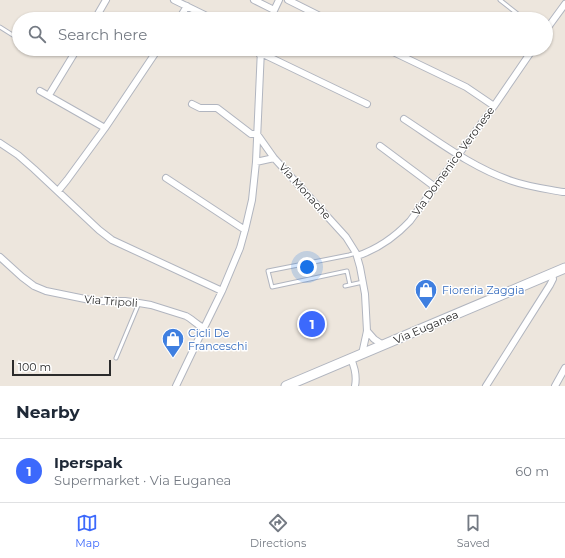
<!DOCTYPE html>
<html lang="en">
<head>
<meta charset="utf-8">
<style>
	body { margin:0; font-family:Montserrat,sans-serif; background:#f6f6f7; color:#1f2937 }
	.scale { position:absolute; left:12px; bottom:10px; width:99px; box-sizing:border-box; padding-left:4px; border:2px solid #2b2b2b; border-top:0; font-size:11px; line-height:14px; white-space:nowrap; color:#2b2b2b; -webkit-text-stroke:3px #fff; paint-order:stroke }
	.you { position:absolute; left:307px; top:267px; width:14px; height:14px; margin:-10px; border:3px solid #fff; border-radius:50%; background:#1a73e8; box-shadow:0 0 0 6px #1a73e833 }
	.badge { display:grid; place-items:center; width:26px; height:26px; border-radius:50%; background:#3c69fc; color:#fff; font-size:13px; font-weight:700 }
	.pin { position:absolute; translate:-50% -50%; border:2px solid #fff; box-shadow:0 1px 4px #0006 }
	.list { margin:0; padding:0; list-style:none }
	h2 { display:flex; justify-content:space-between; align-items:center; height:52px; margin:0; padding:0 16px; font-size:17px }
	h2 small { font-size:13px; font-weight:400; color:#747a83 }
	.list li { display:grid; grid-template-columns:26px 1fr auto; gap:12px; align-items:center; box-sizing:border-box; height:64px; padding:0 16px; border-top:1px solid #e0e1e3 }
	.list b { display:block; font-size:15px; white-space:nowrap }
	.list p { margin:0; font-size:13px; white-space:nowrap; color:#747a83 }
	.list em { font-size:13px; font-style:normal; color:#747a83 }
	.icon { flex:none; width:22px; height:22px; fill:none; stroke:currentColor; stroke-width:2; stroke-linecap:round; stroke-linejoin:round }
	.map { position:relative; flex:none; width:565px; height:386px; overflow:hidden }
	.search { position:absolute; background:#fff; box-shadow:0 1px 3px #0004; left:12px; right:12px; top:12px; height:44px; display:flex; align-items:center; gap:10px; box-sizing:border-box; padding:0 14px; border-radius:22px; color:#747a83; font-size:15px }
	.sheet { height:116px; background:#fff }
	nav { display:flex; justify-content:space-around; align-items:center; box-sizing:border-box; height:56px; border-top:1px solid #e0e1e3; background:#fff; font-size:11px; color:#747a83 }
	nav a { display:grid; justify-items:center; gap:2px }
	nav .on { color:#3c69fc }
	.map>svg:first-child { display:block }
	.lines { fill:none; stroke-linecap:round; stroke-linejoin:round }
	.lane-casing { stroke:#b1b5bf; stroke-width:5 }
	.street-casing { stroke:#b1b5bf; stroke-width:8 }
	.secondary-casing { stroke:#b1b5bf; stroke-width:11 }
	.lane { stroke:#fff; stroke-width:3 }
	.street { stroke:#fff; stroke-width:6 }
	.secondary { stroke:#fff; stroke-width:9 }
	.labels { text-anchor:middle; stroke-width:3; stroke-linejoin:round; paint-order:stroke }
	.street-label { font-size:11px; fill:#2b2b2b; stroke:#fff }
	.shop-label { font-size:11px; fill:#366cbe; stroke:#fff; text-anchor:start }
</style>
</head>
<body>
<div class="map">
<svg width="565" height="386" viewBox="0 0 565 386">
	<rect width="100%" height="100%" fill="#ede6dd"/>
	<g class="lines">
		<!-- lane casing -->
		<g class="lane-casing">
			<path id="lane" d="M500 0 524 19
				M0 27 19 39
				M350 285 347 271 272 287 268 271 349 255 356 253
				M345 286 363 282
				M116 358 139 303"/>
		</g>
		<!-- street casing -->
		<g class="street-casing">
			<path id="street" d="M174 0 213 19
				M254 0 274 10
				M288 0 326 19
				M95 19 106 0
				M179 19 187 6
				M270 19 279 0
				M546 30 565 4
				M387 49 466 87 494 106
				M260 55H265L367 104
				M40 91 105 128
				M49 95 77 49
				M192 104 200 108H217L251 134H257
				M404 119C439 142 473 168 512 181 529 187 547 189 563 192H565
				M257 134 274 158 346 237 356 253 360 267 365 294 367 331 362 354
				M0 143 18 155 34 169 99 230 112 240 222 291
				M380 146 435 187
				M256 162 274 158
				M166 178 245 230
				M58 191 67 180 105 128 158 49
				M357 256C378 249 395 237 410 221L494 106 533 49
				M0 257 22 277 34 286 46 291 95 301H125L139 303 151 305 186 316C192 319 197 325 204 328
				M367 331 374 339 383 345
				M351 359C355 368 357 376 355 386
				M176 386 199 338 222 291 240 248 245 230 252 200 256 162 261 49
				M486 386 550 285 553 279 552 274
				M555 386 565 368"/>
		</g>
		<!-- secondary casing -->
		<g class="secondary-casing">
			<path id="secondary" d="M286 386 565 268"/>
		</g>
		<!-- lane -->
		<use href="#lane" class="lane"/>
		<!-- street -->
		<use href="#street" class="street"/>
		<!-- secondary -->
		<use href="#secondary" class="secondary"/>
	</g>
	<!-- icons -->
	<defs>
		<g id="shop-pin" transform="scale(1.15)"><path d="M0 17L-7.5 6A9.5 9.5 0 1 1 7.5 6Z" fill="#3f7fe0" stroke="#fff"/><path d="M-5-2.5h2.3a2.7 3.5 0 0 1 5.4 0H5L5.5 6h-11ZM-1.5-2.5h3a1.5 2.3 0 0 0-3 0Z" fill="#fff"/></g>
	</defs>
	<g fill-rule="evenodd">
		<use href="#shop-pin" x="426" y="290"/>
		<use href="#shop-pin" x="173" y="339"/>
	</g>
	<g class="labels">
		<!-- street labels -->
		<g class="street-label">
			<text transform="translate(453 161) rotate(-54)" y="4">Via Domenico Veronese</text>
			<text transform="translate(305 191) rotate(48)" y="4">Via Monache</text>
			<text transform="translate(111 301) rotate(4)" y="4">Via Tripoli</text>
			<text transform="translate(426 327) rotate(-23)" y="4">Via Euganea</text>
		</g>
		<!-- shop labels -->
		<g class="shop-label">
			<text x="442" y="294">Fioreria Zaggia</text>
			<text x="188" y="337">Cicli De<tspan x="188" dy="13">Franceschi</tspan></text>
		</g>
	</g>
</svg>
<div class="scale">100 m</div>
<div class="you"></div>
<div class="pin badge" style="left:312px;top:324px">1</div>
<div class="search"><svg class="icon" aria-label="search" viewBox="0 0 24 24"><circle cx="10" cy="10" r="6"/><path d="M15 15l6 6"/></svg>Search here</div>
</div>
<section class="sheet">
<h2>Nearby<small></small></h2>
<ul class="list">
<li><span class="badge">1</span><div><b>Iperspak</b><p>Supermarket · Via Euganea</p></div><em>60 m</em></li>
</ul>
</section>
<nav>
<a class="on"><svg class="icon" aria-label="map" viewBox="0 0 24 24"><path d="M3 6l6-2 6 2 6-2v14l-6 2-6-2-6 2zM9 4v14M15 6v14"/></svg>Map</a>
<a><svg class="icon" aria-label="directions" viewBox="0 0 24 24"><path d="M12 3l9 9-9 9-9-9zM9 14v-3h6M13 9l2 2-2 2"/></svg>Directions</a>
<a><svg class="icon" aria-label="saved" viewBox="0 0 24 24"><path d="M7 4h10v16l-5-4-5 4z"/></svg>Saved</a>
</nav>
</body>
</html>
